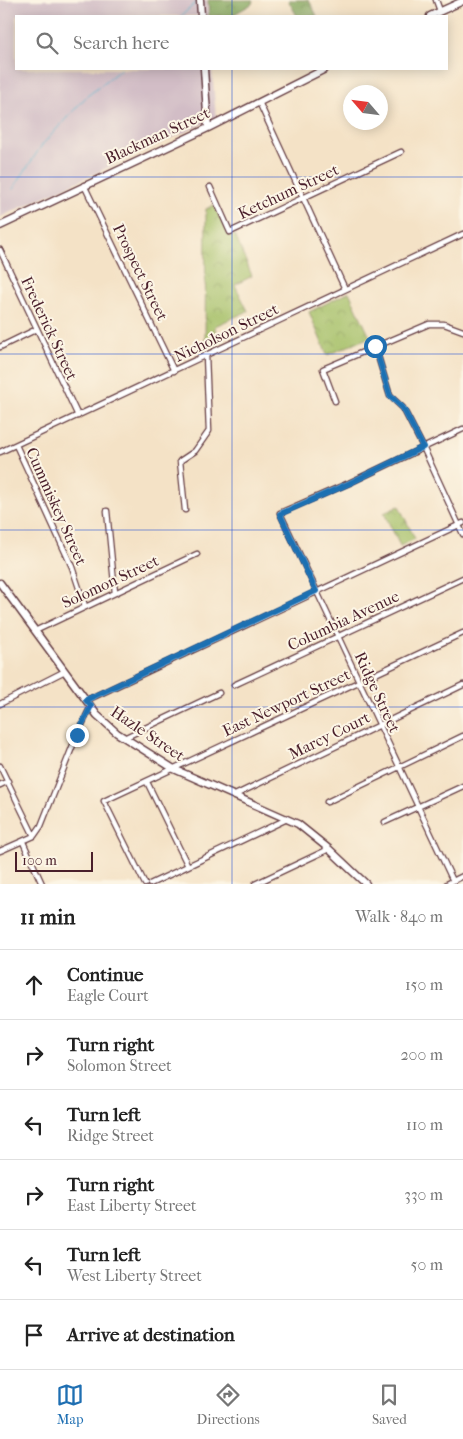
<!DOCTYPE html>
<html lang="en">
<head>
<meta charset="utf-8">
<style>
	body { margin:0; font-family:"IM FELL French Canon",serif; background:#f2f2f2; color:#222 }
	.compass { position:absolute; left:343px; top:85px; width:45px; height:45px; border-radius:50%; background:#fff; box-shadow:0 2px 12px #0003; rotate:298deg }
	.scale { position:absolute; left:15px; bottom:12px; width:78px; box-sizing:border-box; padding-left:5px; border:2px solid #4a1f2b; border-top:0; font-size:14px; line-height:18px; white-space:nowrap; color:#4a1f2b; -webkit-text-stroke:4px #fcf5e5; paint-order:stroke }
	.stop { position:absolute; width:15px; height:15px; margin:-11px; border:4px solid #1f6fb2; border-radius:50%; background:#fff }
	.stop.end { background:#1f6fb2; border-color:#fff; box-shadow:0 1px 5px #0008 }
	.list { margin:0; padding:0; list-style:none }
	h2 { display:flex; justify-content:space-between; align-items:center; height:65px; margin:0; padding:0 20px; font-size:21px }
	h2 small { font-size:16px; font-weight:400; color:#767676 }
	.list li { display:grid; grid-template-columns:32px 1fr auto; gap:15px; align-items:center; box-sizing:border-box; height:70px; padding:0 20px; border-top:1px solid #e0e0e0 }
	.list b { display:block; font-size:19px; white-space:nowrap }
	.list p { margin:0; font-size:16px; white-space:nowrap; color:#767676 }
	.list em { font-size:16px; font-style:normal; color:#767676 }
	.icon { flex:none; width:28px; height:28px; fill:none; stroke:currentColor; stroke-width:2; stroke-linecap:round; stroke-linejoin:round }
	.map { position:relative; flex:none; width:463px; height:884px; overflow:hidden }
	.search { position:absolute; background:#fff; box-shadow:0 2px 12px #0003; left:15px; right:15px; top:15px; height:55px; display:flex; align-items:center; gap:12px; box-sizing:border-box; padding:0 18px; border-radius:0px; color:#767676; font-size:19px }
	.sheet { height:485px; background:#fff }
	nav { display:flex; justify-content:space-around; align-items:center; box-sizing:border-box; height:70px; border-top:1px solid #e0e0e0; background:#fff; font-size:14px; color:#767676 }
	nav a { display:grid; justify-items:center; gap:2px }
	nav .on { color:#1f6fb2 }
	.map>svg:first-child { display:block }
	.industrial { fill:#d2bdc6 }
	.forest { fill:url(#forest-crowns); stroke:#666243 }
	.park { fill:url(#park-crowns); stroke:#776f48 }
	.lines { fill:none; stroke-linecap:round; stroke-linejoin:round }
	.stream { stroke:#51b6cf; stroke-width:1 }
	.street-casing { stroke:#643c42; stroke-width:7 }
	.secondary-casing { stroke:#643c42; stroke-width:9 }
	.street { stroke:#fff; stroke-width:4.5 }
	.secondary { stroke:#fff; stroke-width:6 }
	.route { stroke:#1f6fb2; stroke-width:6 }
	.grid { fill:none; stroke:#1d4ed8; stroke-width:1; stroke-opacity:0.55 }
	.labels { text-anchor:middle; stroke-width:4; stroke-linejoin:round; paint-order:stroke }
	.street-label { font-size:16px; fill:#4a1f2b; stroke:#fcf5e5 }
</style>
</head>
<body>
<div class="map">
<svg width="463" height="884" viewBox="0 0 463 884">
	<defs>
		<pattern id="forest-crowns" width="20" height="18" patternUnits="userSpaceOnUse" patternTransform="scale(1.25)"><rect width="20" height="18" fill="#83a65b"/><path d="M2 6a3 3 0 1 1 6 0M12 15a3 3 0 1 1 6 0" fill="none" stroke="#6d874b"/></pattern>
		<pattern id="park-crowns" width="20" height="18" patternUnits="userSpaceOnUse" patternTransform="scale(1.25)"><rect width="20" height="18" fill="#a4bf66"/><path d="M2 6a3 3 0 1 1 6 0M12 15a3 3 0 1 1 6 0" fill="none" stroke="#889b54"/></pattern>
	</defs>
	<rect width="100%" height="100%" fill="#fcf5e5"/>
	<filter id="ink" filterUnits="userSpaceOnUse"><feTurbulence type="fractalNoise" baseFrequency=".02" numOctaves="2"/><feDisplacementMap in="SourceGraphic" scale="10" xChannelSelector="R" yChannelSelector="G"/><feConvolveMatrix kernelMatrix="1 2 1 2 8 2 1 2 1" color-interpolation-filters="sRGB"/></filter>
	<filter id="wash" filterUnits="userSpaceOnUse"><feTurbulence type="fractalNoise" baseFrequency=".0096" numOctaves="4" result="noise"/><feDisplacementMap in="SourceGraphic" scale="20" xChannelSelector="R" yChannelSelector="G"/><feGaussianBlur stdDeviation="1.12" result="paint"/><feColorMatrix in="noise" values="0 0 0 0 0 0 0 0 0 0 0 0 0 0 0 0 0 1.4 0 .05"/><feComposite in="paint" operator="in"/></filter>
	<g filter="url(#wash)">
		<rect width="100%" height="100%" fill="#f4e2c6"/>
		<!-- industrial -->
		<path class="industrial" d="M0 0H207L208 16H16V69H212L216 118 0 217Z"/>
		<!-- forest -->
		<path class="forest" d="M208 0H253L252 4 231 16H209Z
			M288 0H309L317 16H297Z"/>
		<!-- park -->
		<path class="park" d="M214 205 230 236 235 235 252 276 235 285 248 311 215 326 216 343 205 347 206 209Z
			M349 292 370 337 327 355 309 312Z
			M399 506 415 539 400 546 384 513Z"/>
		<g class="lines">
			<!-- stream -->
			<path class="stream" d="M181 16 197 2
				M13 189 42 145 85 98 121 69"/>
		</g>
	</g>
	<g filter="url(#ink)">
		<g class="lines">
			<!-- street casing -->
			<g class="street-casing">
				<path id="street" d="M436 0 440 11
					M259 102 345 289
					M84 185 174 371
					M210 187 230 232 401 152
					M0 250 78 416
					M375 346 390 396 403 408 423 447 463 534
					M0 347 37 329
					M335 401 323 369 429 324H444L463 331
					M16 445 72 567 85 606
					M0 452 463 234
					M185 510 180 461 195 451 209 431 206 355
					M107 511 115 593
					M35 631 197 554
					M234 685 463 578
					M87 700 463 523
					M0 704 65 671
					M124 738 219 693
					M0 766 34 836
					M147 782 188 866
					M0 785 8 781
					M233 796 463 685
					M327 802 463 736
					M385 822 463 786
					M23 842 42 884
					M0 851 34 836 41 826 77 735 91 706
					M453 881 280 513 349 483 463 429
					M145 884 104 801 463 633
					M150 884 287 819
					M255 884 329 849
					M447 884 463 876"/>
			</g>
			<!-- secondary casing -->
			<g class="secondary-casing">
				<path id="secondary" d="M200 0 201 16
					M430 16 463 1
					M204 69 208 128
					M0 226 208 128 325 69
					M0 583 97 715 117 733 174 769 298 824 329 849 366 884"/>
			</g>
			<!-- street -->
			<use href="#street" class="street"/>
			<!-- secondary -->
			<use href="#secondary" class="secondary"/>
		</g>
	</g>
	<g class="lines" filter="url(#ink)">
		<!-- route -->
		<path class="route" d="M77 735 91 706 86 700 316 591 280 514 350 483 423 447 403 408 390 396 375 346"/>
	</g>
	<!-- grid -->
	<path class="grid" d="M232 0V16M232 69V884M0 177H463M0 354H463M0 530H463M0 707H463"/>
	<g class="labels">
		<!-- street labels -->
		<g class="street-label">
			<text transform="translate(157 135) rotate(-25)" y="6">Blackman Street</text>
			<text transform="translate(288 191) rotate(-25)" y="6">Ketchum Street</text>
			<text transform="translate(141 272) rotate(64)" y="6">Prospect Street</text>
			<text transform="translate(50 328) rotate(65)" y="6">Frederick Street</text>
			<text transform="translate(226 332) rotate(-26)" y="6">Nicholson Street</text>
			<text transform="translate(57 506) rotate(66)" y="6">Cummiskey Street</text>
			<text transform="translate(110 581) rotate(-25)" y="6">Solomon Street</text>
			<text transform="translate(343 620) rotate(-25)" y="6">Columbia Avenue</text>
			<text transform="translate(378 692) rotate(65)" y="6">Ridge Street</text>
			<text transform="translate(286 702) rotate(-25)" y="6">East Newport Street</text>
			<text transform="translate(148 733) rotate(34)" y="6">Hazle Street</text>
			<text transform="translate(329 735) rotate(-26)" y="6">Marcy Court</text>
		</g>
	</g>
</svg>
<svg class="compass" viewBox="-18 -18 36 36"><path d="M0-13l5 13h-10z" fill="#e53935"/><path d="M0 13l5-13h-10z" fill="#767676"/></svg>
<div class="scale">100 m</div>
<div class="stop" style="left:375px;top:346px"></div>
<div class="stop end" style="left:77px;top:735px"></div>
<div class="search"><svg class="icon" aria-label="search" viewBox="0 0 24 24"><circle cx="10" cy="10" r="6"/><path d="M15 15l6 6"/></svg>Search here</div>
</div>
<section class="sheet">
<h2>11 min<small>Walk · 840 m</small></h2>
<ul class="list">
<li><svg class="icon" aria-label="ahead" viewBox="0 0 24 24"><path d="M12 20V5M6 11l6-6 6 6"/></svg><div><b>Continue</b><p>Eagle Court</p></div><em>150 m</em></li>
<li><svg class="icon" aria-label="right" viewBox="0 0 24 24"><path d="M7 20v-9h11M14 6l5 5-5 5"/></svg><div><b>Turn right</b><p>Solomon Street</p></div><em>200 m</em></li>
<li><svg class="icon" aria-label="left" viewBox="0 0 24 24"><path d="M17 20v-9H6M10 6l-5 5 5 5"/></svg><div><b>Turn left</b><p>Ridge Street</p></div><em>110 m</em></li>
<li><svg class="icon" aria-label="right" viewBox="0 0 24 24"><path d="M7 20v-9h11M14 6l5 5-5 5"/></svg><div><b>Turn right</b><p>East Liberty Street</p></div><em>330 m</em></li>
<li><svg class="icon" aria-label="left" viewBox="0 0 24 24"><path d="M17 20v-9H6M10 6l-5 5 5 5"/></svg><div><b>Turn left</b><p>West Liberty Street</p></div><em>50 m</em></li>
<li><svg class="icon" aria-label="arrive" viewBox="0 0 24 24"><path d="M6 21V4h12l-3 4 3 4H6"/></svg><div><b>Arrive at destination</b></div></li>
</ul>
</section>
<nav>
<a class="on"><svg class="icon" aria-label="map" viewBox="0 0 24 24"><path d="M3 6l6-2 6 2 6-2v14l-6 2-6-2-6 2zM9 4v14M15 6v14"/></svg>Map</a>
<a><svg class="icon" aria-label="directions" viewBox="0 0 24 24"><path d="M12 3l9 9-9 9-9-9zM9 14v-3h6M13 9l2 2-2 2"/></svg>Directions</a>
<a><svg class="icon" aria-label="saved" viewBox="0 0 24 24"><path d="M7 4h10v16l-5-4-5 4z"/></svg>Saved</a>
</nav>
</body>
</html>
